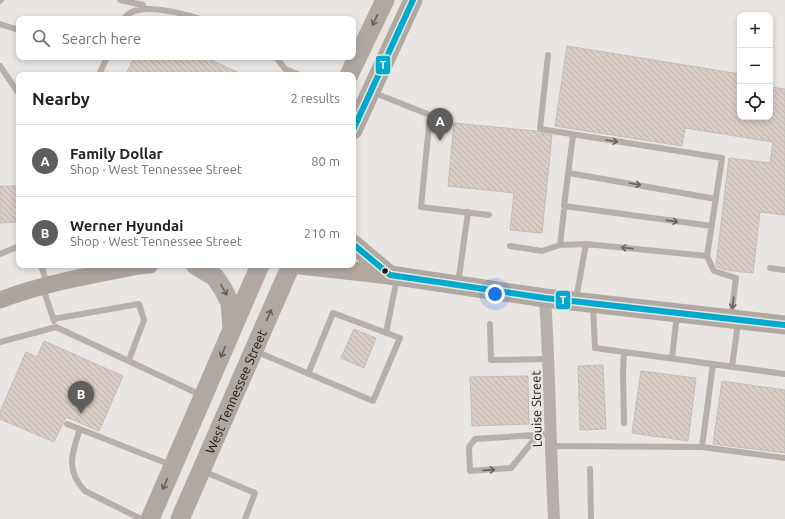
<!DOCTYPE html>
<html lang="en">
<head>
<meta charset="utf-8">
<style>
	body { margin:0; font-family:Ubuntu,sans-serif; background:#f2f2f2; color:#222 }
	.controls { position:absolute; right:12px; top:12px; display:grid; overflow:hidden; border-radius:8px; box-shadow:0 2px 6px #0003 }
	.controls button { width:36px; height:36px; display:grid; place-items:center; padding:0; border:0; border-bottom:1px solid #e0e0e0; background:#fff; color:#222; font:20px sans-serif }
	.you { position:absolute; left:495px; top:294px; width:14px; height:14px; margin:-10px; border:3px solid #fff; border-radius:50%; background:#1a73e8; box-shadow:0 0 0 6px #1a73e833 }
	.badge { display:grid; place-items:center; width:26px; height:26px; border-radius:50%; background:#605e5d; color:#fff; font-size:13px; font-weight:700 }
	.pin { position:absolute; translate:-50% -33px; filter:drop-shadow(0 1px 2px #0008) }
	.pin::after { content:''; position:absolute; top:21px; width:14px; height:12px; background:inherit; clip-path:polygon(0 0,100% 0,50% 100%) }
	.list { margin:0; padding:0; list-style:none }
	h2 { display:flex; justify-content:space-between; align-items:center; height:52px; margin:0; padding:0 16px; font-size:17px }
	h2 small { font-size:13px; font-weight:400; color:#767676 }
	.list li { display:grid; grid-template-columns:26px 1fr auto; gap:12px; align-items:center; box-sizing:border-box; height:72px; padding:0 16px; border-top:1px solid #e0e0e0 }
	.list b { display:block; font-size:15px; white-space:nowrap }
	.list p { margin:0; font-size:13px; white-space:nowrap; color:#767676 }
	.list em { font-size:13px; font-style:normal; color:#767676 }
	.icon { flex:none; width:22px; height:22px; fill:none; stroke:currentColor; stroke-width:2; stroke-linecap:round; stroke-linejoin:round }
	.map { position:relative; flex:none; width:785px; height:519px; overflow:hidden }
	.search { position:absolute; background:#fff; box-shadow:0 2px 6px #0003; left:16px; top:16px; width:340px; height:44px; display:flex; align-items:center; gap:10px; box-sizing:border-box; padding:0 14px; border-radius:8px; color:#767676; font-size:15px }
	.panel { position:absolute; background:#fff; box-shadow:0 2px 6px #0003; left:16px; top:72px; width:340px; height:196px; border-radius:8px }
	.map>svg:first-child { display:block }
	.building { fill:url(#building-back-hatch); stroke:#bfbdbb }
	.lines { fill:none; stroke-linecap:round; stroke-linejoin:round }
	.service { stroke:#b8afaa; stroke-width:6 }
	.minor { stroke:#b8afaa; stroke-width:12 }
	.secondary { stroke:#aea49e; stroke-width:17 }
	.primary { stroke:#b1a8a2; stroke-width:19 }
	.bus-1-casing { stroke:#e9e5e2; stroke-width:9 }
	.bus-1 { stroke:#00a9ce; stroke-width:6 }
	.oneway { stroke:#645f5c }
	.oneway2 { stroke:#686260 }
	.bus-dot { fill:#171615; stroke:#e9e5e2; stroke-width:1.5 }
	.labels { text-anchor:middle; stroke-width:4; stroke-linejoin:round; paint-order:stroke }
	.street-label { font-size:13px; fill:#171615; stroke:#e9e5e2 }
	.line-badge { stroke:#e9e5e2; stroke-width:1.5 }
	.badge-label { font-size:11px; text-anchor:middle; font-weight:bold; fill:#fff }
</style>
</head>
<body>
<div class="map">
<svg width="785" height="519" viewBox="0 0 785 519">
	<defs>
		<pattern id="building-back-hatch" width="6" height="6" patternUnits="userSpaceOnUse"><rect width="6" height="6" fill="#dacdc5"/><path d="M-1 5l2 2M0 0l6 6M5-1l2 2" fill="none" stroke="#baafa8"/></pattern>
	</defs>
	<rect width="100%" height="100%" fill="#e8e5e3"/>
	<!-- building -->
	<path class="building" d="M567 46 740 74V117H770V87L785 89V215L760 212 753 273 725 270 717 267 716 265 729 158 770 163 773 142 685 128 682 146 555 126Z
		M134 57H215L213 61 244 75H126Z
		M454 123 536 131 539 133 552 135 542 233 510 230 514 193 448 186Z
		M0 186H19V222L0 223Z
		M354 329 376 338 364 368 341 358Z
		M44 341 123 376 99 431 66 417 54 442 0 419V412L26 352 37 357Z
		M603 365 606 429 580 430 578 366Z
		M641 371 696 378 688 441 632 433Z
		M528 376 529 424 472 426 470 377Z
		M722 381 785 390V453L713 444Z"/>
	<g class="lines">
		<!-- service -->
		<path class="service" d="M120 0 143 5
			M0 1 1 0
			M124 19C135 0 181 13 201 19
			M0 24 19 30
			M548 55 540 129 722 158 707 256 714 271 736 278 731 317
			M276 57 285 69 300 75
			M0 66 19 94
			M99 75 107 57
			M372 92 430 115 421 207 489 215
			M573 135 564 206 712 226
			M569 173 716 199
			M560 245 564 210
			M510 246 542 251 560 245 586 244 707 256
			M0 254 19 246
			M41 265 47 284
			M770 268 785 270
			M458 284 468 212
			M43 288 54 321
			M576 299 586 244
			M593 306 595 348 785 374
			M53 319 139 304 144 320 129 360
			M490 324 491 360 549 359
			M386 333 397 278
			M0 342 56 327 201 395
			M255 351 373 401 400 338 333 313 308 374
			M624 352 623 372 624 423
			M672 358 677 314
			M732 367 738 323
			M67 424 171 465
			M80 429C72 453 65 470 85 491L141 519
			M538 435 511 468 470 471 469 447 475 439 550 434
			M550 446 702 447 785 458
			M702 447 713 364
			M590 469 591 519
			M203 471 255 493 245 519"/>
		<!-- minor -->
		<path class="minor" d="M545 298C550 371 550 445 554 519"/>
		<!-- secondary -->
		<path class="secondary" d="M0 300C45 283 92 275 139 266L150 265"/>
		<!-- primary -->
		<g class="primary">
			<path d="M349 75 385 0"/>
			<path d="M353 130 413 0"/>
			<path d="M353 244 390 275"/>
			<path d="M195 265 215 277 223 289 230 303 232 328"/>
			<path d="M300 265 390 275 545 298 785 325"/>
			<path d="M150 519 260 265"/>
			<path id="s1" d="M180 519 291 265"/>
		</g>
		<!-- bus-1 casing -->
		<g class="bus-1-casing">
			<path id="bus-1" d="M353 130 413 0
				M353 244 390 275 545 298 785 325"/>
		</g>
		<!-- bus-1 -->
		<use href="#bus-1" class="bus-1"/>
	</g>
	<!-- one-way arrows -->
	<defs><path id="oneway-shaft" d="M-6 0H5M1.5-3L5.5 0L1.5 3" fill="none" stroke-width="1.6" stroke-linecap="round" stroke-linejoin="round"/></defs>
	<g class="oneway">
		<use href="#oneway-shaft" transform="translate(375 20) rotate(115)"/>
		<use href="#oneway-shaft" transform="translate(224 290) rotate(60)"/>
		<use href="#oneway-shaft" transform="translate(269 315) rotate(-67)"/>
		<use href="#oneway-shaft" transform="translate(223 352) rotate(113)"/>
		<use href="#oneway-shaft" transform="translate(165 484) rotate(114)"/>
	</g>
	<g class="oneway2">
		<use href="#oneway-shaft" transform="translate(612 141) rotate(9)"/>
		<use href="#oneway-shaft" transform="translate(635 184) rotate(10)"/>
		<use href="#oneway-shaft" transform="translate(672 221) rotate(8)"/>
		<use href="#oneway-shaft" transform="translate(627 248) rotate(-174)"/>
		<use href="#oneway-shaft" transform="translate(733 303) rotate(97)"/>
		<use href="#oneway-shaft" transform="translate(489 470) rotate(-4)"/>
	</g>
	<!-- markers -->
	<circle class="bus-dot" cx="385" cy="271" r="3.5"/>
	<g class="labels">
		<!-- street labels -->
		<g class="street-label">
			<text dy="5" stroke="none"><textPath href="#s1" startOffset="139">West Tennessee Street</textPath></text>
			<text transform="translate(536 409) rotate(-91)" y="5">Louise Street</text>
		</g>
	</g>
	<g class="line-badge">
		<rect x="375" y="55" width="16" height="20" rx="4" fill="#00a9ce"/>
		<rect x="555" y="290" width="16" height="20" rx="4" fill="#00a9ce"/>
	</g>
	<g class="badge-label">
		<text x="383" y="69">T</text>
		<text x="563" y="304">T</text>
	</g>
</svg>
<div class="controls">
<button>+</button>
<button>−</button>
<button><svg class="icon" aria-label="locate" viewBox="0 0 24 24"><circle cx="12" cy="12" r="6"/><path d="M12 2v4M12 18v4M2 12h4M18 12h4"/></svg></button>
</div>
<div class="you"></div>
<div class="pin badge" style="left:440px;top:141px">A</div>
<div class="pin badge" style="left:81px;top:414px">B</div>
<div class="search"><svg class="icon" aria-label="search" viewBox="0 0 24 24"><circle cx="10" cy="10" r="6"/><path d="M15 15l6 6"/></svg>Search here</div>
<section class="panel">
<h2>Nearby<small>2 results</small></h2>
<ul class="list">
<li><span class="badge">A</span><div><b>Family Dollar</b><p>Shop · West Tennessee Street</p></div><em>80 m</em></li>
<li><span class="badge">B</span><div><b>Werner Hyundai</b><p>Shop · West Tennessee Street</p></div><em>210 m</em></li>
</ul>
</section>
</div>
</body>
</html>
